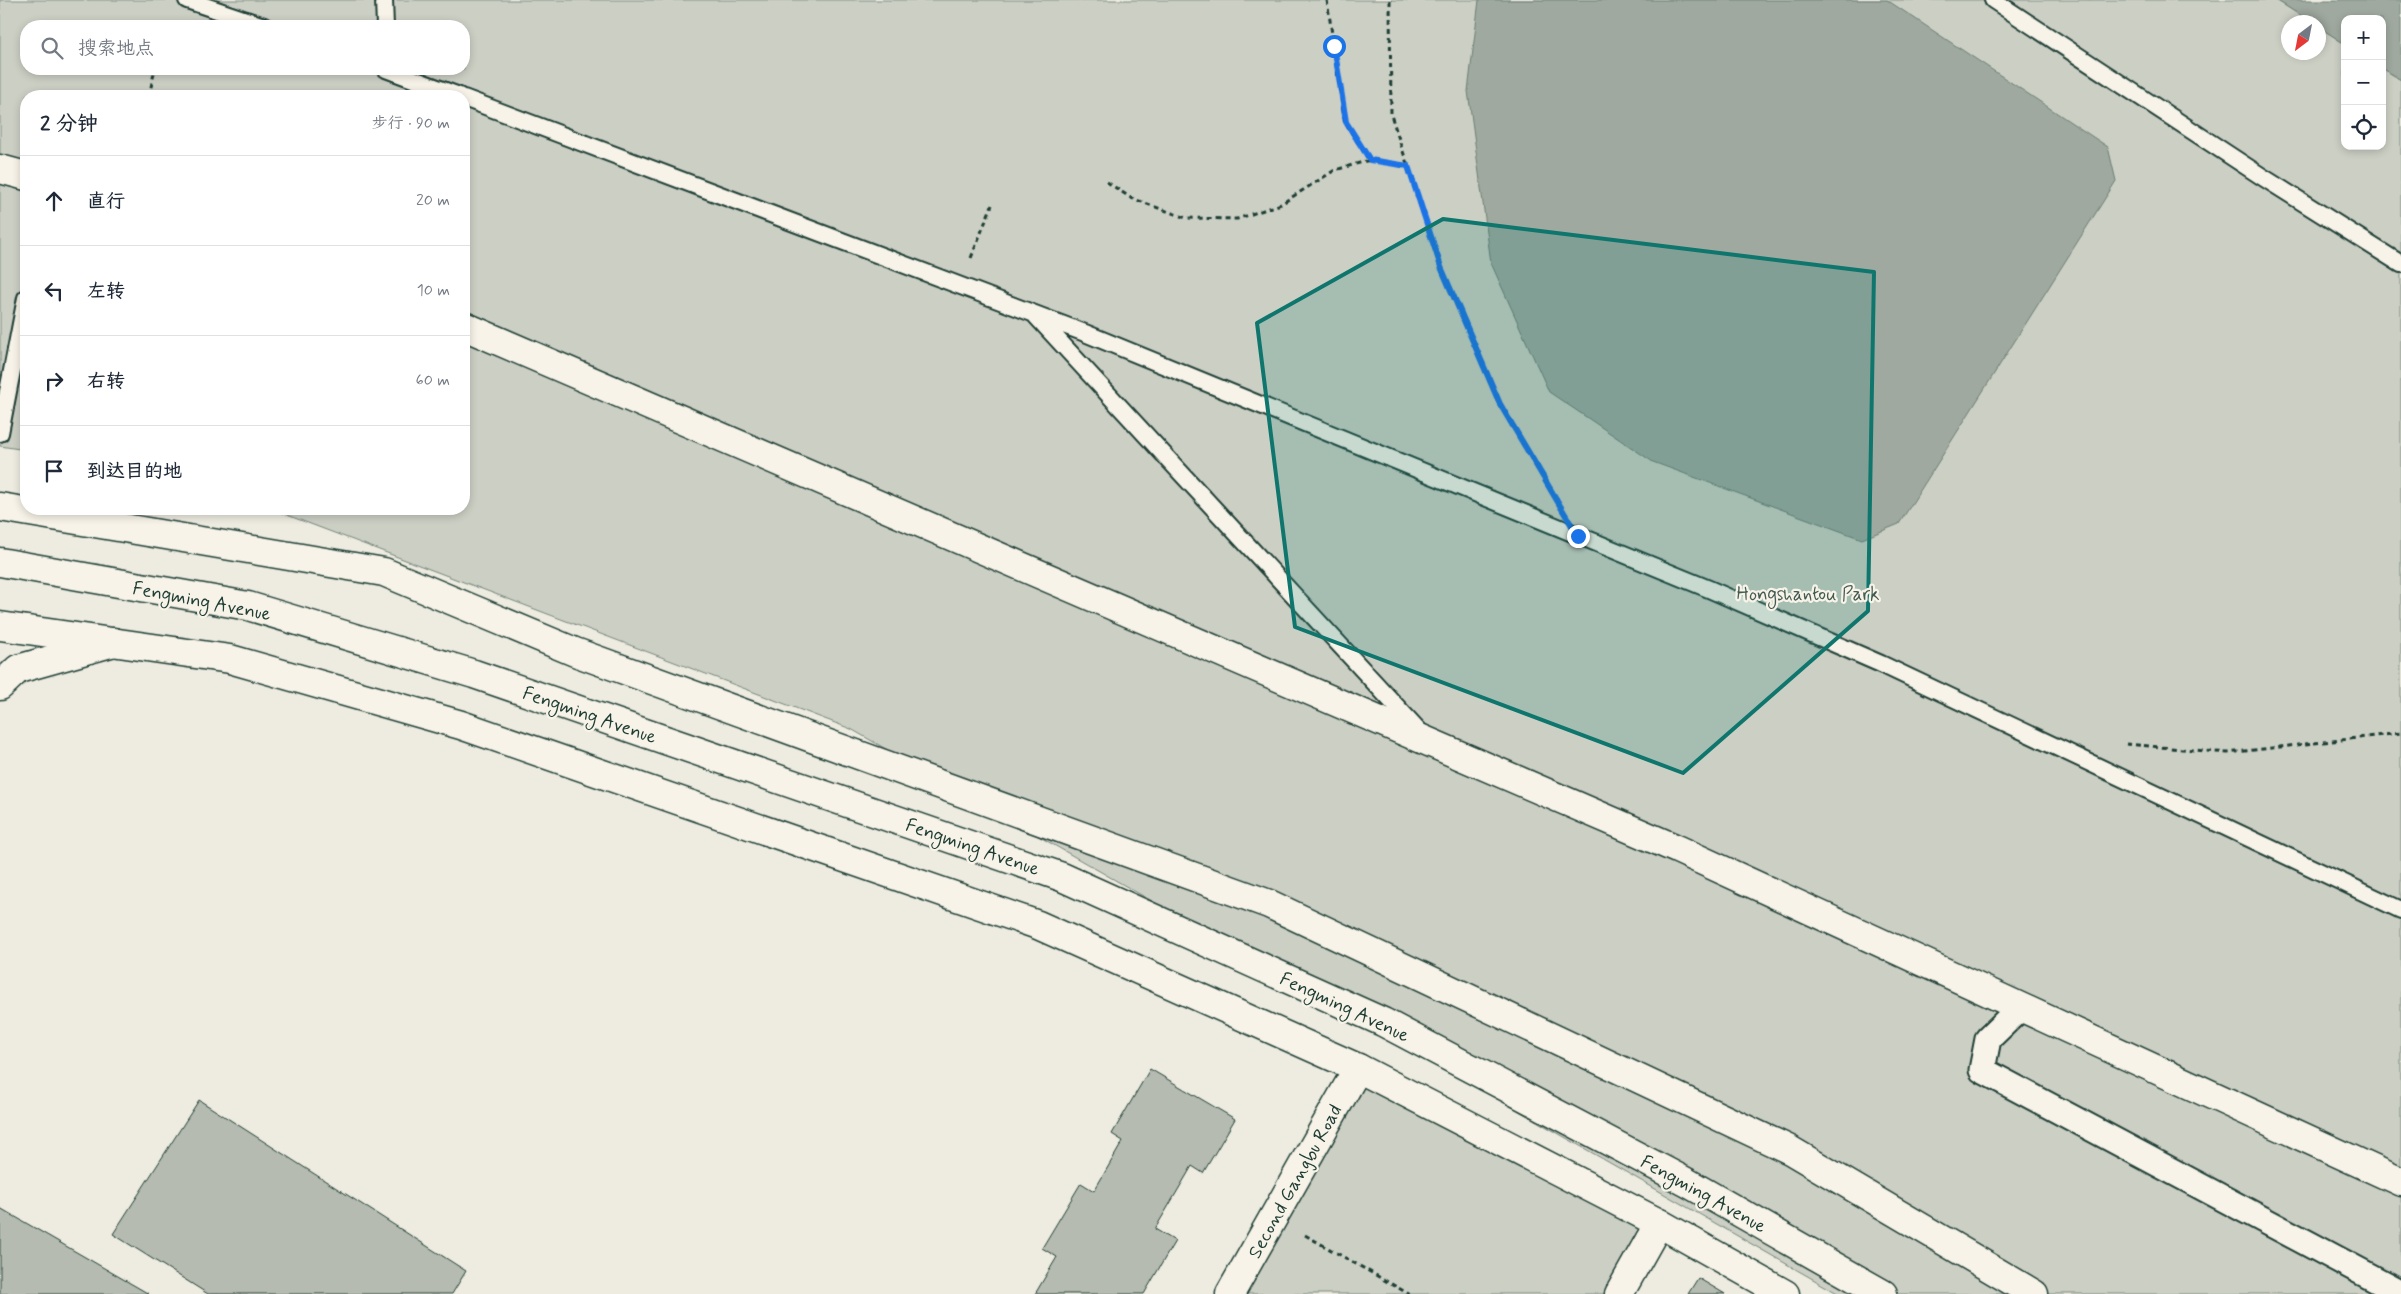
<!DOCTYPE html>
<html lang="zh">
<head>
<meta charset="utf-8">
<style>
	body { margin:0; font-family:Mynerve,"LXGW WenKai TC",sans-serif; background:#f6f6f7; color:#1f2937 }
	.controls { position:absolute; right:15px; top:15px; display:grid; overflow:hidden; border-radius:10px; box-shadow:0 2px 8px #0003 }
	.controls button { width:45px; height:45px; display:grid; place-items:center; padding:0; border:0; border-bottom:1px solid #e0e1e3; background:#fff; color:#1f2937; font:25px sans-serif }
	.compass { position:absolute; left:2281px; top:15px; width:45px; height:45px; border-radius:50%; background:#fff; box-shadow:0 2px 8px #0003; rotate:212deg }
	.stop { position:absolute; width:15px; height:15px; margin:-11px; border:4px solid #1a73e8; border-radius:50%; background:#fff }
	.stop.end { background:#1a73e8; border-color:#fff; box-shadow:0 1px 5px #0008 }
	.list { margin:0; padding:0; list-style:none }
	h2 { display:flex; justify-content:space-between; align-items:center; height:65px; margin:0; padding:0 20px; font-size:21px }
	h2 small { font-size:16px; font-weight:400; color:#747a83 }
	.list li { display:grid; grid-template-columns:32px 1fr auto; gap:15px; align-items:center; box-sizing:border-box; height:90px; padding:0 20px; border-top:1px solid #e0e1e3 }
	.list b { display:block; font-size:19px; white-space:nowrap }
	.list em { font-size:16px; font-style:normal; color:#747a83 }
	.icon { flex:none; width:28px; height:28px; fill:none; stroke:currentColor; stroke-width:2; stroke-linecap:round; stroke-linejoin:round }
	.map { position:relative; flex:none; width:2401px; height:1294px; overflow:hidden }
	.search { position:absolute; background:#fff; box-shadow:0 2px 8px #0003; left:20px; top:20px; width:450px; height:55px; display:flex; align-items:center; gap:12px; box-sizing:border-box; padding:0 18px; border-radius:20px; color:#747a83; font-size:19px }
	.panel { position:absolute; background:#fff; box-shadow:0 2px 8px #0003; left:20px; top:90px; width:450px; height:425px; border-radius:20px }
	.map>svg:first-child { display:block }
	.green { fill:#cccfc4; stroke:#76867c; fill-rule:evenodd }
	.water { fill:#9fa99f; stroke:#6c7e74 }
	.building { fill:#b5bbb0; stroke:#1f3d34 }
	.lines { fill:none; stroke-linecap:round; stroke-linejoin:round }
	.service-casing { stroke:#1f3d34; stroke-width:20 }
	.pedestrian-casing { stroke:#1f3d34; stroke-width:29 }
	.minor-casing { stroke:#1f3d34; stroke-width:31 }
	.tertiary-casing { stroke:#1f3d34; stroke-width:31 }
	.secondary-casing { stroke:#1f3d34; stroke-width:31 }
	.path { stroke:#1f3d34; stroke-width:3; stroke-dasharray:5 4; stroke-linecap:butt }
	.service { stroke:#f7f3e8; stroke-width:16 }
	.pedestrian { stroke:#f7f3e8; stroke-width:25 }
	.minor { stroke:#f7f3e8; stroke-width:28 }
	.tertiary { stroke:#f7f3e8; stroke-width:28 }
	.secondary { stroke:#f7f3e8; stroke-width:28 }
	.route { stroke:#1a73e8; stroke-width:6 }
	.marked { fill:#0f766e; fill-opacity:0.2; stroke:#0f766e; stroke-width:4; stroke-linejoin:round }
	.labels { text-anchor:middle; stroke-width:4.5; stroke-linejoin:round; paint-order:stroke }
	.park-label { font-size:19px; fill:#425a51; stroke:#f7f3e8 }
	.street-label { font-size:19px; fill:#1f3d34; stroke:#f7f3e8 }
</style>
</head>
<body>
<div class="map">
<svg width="2401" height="1294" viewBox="0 0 2401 1294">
	<rect width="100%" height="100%" fill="#eeece1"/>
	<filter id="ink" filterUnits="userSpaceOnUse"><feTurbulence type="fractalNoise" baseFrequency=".02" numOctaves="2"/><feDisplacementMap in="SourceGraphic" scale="10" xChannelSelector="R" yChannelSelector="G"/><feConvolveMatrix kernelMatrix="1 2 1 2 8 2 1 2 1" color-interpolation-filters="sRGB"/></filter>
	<g filter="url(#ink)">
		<!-- green -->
		<path class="green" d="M0 0H2276L2311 22H2288V52H2318L2319 27 2345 44V146H2382V68L2401 80V1294H1839L851 729 271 509H464V96H26V450L0 446ZM26 26H464V69H26Z
			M1358 1068 1659 1223 1619 1294H1230Z"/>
		<!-- water -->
		<path class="water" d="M1479 0H1887L2108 147 2116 181 1899 524 1862 539 1653 462 1549 392 1491 263 1468 91Z
			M2276 0H2401V80L2382 68V19H2345V44L2319 27 2318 22H2311Z"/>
		<!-- building -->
		<path class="building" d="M1150 1069 1235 1119 1203 1173 1192 1166 1155 1229 1175 1241 1144 1294H1035L1057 1257 1042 1248 1081 1183 1094 1191 1123 1141 1112 1134Z
			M199 1100 466 1271 452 1294H208L113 1234Z
			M0 1208 149 1294H0Z
			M1698 1278 1725 1294H1688Z"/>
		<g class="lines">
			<!-- service casing -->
			<g class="service-casing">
				<path id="service" d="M187 0 264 26
					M384 0 385 26
					M1993 0 2261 176 2401 264
					M386 69 459 96
					M464 98 1085 333 1709 589 1881 664 2401 910
					M1036 316 1422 734
					M0 433 26 298"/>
			</g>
			<!-- pedestrian casing -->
			<g class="pedestrian-casing">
				<path id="pedestrian" d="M2021 1007 1988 1039 1982 1070 2401 1293"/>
			</g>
			<!-- minor casing -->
			<g class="minor-casing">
				<path id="minor" d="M0 169 26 176
					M464 326 1677 849 2401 1182
					M1230 1294 1358 1068
					M1619 1294 1659 1223"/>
			</g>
			<!-- tertiary casing -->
			<g class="tertiary-casing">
				<path id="tertiary" d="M0 507 384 572 575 652 1269 904 1790 1150 2034 1294
					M0 686 18 669 114 642"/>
			</g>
			<!-- secondary casing -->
			<g class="secondary-casing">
				<path id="secondary" d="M0 562 248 606 474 674 1062 877 1383 1022 1688 1183 1883 1294
					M0 626 230 659 461 725 1038 925 1358 1068 1659 1223 1785 1294"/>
			</g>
			<!-- path -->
			<path class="path" d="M1327 0 1345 122 1370 160
				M1390 0 1391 115 1441 267 1500 404 1551 490
				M149 96 155 69
				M1107 182 1131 198 1186 218 1237 219 1281 204 1335 170 1370 160 1408 166
				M971 258 992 205
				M2126 744 2228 753 2401 733
				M1305 1235 1409 1294"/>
			<!-- service -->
			<use href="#service" class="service"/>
			<!-- pedestrian -->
			<use href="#pedestrian" class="pedestrian"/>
			<!-- minor -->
			<use href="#minor" class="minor"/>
			<!-- tertiary -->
			<use href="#tertiary" class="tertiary"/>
			<!-- secondary -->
			<use href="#secondary" class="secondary"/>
		</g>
	</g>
	<g class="lines" filter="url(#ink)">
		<!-- route -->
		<path class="route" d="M1334 46 1346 122 1370 160 1408 166 1441 267 1500 404 1578 536"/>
	</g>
	<!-- marked area -->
	<path class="marked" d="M1443 219 1874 272 1868 611 1683 773 1295 627 1257 323Z"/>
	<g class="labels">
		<!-- park labels -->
		<g class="park-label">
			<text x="1808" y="600">Hongshantou Park</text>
		</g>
		<!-- street labels -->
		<g class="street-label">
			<text transform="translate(202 600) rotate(11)" y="7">Fengming Avenue</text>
			<text transform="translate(590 714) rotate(19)" y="7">Fengming Avenue</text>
			<text transform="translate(973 846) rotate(19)" y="7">Fengming Avenue</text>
			<text transform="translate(1345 1006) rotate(25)" y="7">Fengming Avenue</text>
			<text transform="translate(1294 1181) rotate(-61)" y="7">Second Gangbu Road</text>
			<text transform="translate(1704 1193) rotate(29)" y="7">Fengming Avenue</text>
		</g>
	</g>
</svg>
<div class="controls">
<button>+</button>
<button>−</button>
<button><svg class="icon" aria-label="locate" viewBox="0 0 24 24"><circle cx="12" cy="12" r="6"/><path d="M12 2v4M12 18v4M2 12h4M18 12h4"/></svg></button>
</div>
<svg class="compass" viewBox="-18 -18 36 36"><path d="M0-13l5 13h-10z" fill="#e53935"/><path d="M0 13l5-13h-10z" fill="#747a83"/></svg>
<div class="stop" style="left:1334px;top:46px"></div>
<div class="stop end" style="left:1578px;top:536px"></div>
<div class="search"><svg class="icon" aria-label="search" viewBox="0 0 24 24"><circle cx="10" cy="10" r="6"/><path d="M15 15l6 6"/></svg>搜索地点</div>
<section class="panel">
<h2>2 分钟<small>步行 · 90 m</small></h2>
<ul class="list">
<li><svg class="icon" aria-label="ahead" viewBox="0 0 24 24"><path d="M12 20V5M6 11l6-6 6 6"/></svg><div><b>直行</b></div><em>20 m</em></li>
<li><svg class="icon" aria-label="left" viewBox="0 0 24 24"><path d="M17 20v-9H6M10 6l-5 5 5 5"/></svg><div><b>左转</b></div><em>10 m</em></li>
<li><svg class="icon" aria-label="right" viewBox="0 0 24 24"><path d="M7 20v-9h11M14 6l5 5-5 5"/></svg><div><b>右转</b></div><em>60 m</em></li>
<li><svg class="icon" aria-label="arrive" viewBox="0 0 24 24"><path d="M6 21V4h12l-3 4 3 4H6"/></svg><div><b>到达目的地</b></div></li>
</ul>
</section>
</div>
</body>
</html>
